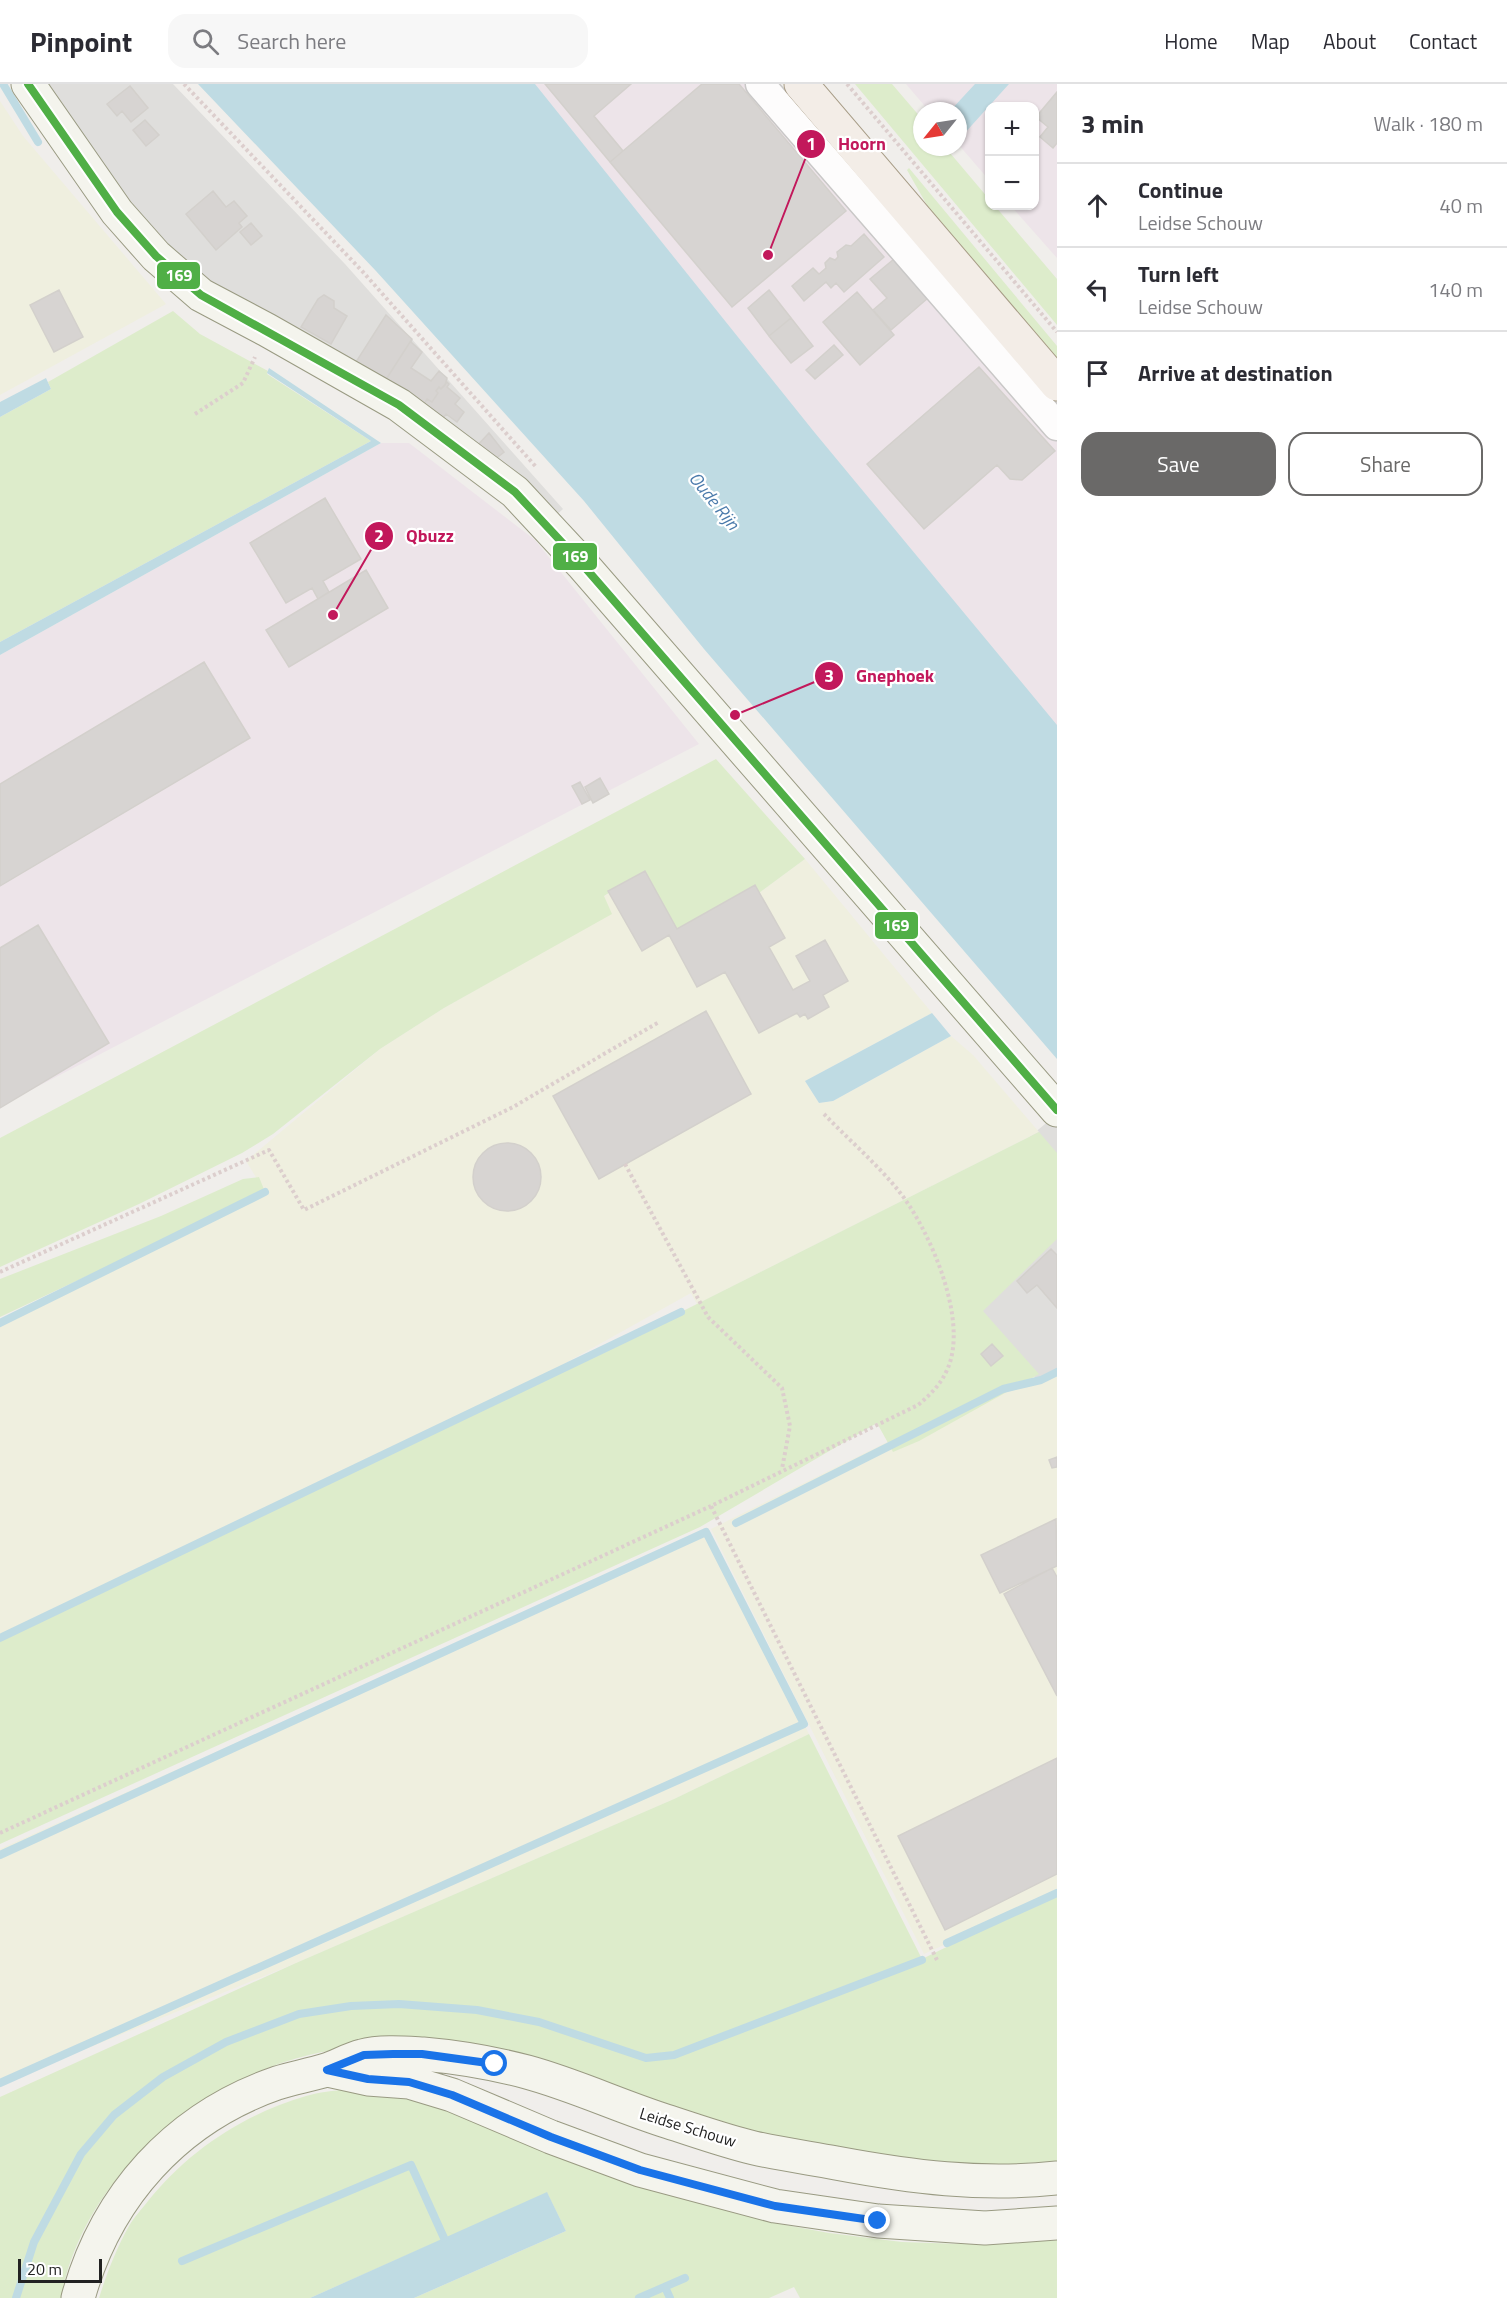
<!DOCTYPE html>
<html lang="en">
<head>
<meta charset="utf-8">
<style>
	body { margin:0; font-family:"Titillium Web",sans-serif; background:#f7f7f7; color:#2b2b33 }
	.controls { position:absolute; right:18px; top:18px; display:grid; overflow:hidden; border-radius:12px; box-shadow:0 2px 4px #0004 }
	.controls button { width:54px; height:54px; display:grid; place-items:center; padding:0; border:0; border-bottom:2px solid #e1e1e2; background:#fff; color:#2b2b33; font:30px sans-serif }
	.compass { position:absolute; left:913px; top:18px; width:54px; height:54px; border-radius:50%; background:#fff; box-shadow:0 2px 4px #0004; rotate:240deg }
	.scale { position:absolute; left:18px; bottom:15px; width:84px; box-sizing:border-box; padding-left:6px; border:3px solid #222; border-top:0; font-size:16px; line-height:21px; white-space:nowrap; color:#222; -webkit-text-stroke:4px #fff; paint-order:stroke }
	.stop { position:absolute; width:18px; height:18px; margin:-14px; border:4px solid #1a73e8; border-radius:50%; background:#fff }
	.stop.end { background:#1a73e8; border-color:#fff; box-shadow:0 2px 6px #0008 }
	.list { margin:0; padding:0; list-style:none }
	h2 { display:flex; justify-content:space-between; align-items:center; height:78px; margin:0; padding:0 24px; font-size:26px }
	h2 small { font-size:20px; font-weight:400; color:#7c7c81 }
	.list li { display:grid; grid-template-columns:39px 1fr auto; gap:18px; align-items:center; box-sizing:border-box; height:84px; padding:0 24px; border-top:2px solid #e1e1e2 }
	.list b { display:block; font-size:22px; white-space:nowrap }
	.list p { margin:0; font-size:20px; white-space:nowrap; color:#7c7c81 }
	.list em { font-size:20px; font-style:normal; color:#7c7c81 }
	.actions { display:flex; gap:12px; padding:18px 24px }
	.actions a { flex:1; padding:14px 0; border:2px solid #6a6968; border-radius:18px; text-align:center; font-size:21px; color:#6a6968 }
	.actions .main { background:#6a6968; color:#fff }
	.icon { flex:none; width:33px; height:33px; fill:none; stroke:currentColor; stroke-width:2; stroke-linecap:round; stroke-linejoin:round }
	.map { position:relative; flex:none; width:1057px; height:2214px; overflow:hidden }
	header { display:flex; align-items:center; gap:36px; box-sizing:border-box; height:84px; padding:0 30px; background:#fff; border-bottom:2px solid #e1e1e2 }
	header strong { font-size:28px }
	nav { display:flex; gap:33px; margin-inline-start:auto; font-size:21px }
	.search { width:420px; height:54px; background:#f7f7f7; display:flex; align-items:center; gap:15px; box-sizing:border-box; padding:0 21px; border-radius:18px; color:#7c7c81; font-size:22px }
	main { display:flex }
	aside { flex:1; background:#fff }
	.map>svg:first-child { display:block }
	.residential { fill:#dfdedc }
	.industrial { fill:#ede4e9 }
	.farmland { fill:#efefdf }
	.grass { fill:#ddeccb }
	.water { fill:#bfdbe3 }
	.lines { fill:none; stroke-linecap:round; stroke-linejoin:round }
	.stream { stroke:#bfdbe3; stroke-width:8 }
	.building { fill:#d7d4d2; stroke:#d3d0cc; stroke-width:1.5 }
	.street-casing { stroke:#c9c8c7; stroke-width:31 }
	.secondary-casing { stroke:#999a82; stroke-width:35 }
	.primary-casing { stroke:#a79c86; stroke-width:35 }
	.path { stroke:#dccecd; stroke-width:4; stroke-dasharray:3 3; stroke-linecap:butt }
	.street { stroke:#fdfcfc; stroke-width:28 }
	.secondary { stroke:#f4f4ed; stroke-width:33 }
	.primary { stroke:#f3ede7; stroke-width:33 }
	.bus-1-casing { stroke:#fff; stroke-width:12 }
	.bus-1 { stroke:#50af46; stroke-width:8 }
	.route { stroke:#1a73e8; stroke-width:8 }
	.labels { text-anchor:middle; stroke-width:4.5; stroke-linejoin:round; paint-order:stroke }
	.street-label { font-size:16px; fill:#222; stroke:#fff }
	.water-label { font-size:18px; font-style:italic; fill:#4a7aab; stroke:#fff }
	.leader { fill:none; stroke:#c2185b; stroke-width:2 }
	.callout-dot { fill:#c2185b; stroke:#fff; stroke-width:2 }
	.mark-label { font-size:18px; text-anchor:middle; font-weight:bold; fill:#fff }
	.callout-label { font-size:18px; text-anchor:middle; font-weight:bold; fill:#c2185b; stroke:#fff; stroke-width:4.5; stroke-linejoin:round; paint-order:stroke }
	.line-badge { stroke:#fff; stroke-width:2 }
	.badge-label { font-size:16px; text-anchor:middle; font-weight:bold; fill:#fff }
</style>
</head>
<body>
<header>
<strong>Pinpoint</strong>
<div class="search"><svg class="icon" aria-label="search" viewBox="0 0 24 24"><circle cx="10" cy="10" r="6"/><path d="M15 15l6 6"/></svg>Search here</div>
<nav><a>Home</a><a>Map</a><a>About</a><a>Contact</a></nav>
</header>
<main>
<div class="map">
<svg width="1057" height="2214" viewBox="0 0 1057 2214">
	<rect width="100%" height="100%" fill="#f0eeeb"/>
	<!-- residential -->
	<path class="residential" d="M41 0H173L345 180 563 425 551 436 517 403 274 231 211 200 162 166Z
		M1057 1030V1349L889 1170Z"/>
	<!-- industrial -->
	<path class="industrial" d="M482 0H760L1057 341V675Z
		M906 0H1057V174L1011 122H1034V22H990L989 96 958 60V27H929Z
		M381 359H409L535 456 699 660 0 1022V571Z"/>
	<!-- farmland -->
	<path class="farmland" d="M0 17 23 52 166 220 0 311Z
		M805 775 932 929 805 997 819 1019 833 1017 951 952 973 971 1039 1048 697 1220 691 1209 510 1310 0 1554V1236L265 1108 246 1077 380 965 444 924 611 829 603 813 645 787 759 809Z
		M1031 1287 1039 1300 1057 1291V1809L924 1870 711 1445Z
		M706 1448 809 1650 674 1715 296 1879 0 2000V1765Z"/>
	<!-- grass -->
	<path class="grass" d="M855 0H892L922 35V63H945L989 115 990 122H995L1057 195V241Z
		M909 84 1057 262V279L936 137 907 86Z
		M173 227 200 250 268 287 267 290 371 357 0 558V333L51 305 48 298Z
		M716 675 805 775 759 809 680 853 644 787 604 812 612 830 444 924 380 965 273 1050 242 1069 139 1120 0 1183V1054Z
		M1039 1048 1057 1069V1155L983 1227 1039 1290 919 1357 893 1368 877 1339 700 1443 0 1760V1554L681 1228Z
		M259 1093 265 1108 0 1233V1195L161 1132 243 1095Z
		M809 1650 922 1875 1057 1809V2077L985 2082 876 2077 358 1962C342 1965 325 1967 309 1971 194 1999 83 2095 61 2214H0V2013L296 1879 674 1715Z
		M347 2005 405 2007 680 2111 734 2129 775 2139 829 2149 902 2158 962 2160 1057 2156V2214H800L794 2203 769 2214H414L566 2147 547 2109 310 2214H99C107 2189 116 2165 129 2142 134 2133 142 2125 148 2117 189 2066 244 2030 306 2012 319 2008 334 2007 347 2005Z"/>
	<!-- water -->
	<path class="water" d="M198 0H535L815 349 1057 641V975L704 565 584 417 376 187Z
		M975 0H1009L963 51 958 48V27H950Z
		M269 284 381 359 0 571V558L371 357 267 289Z
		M46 294 51 305 0 333V318Z
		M932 929 951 952 833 1017 819 1019 805 997Z
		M547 2108 566 2147 414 2214H310Z"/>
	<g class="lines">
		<!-- stream -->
		<path class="stream" d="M3 0 38 58
			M0 1239 265 1108
			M736 1439 1003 1305 1041 1296 1057 1288
			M0 1554 681 1228
			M0 1771 706 1448 804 1640 0 1999
			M947 1859 1057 1809
			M182 2177 411 2081 444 2154
			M665 2203 670 2214
			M16 2214 34 2158 81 2070 114 2031 163 1993 226 1958 299 1930 351 1922 399 1920 477 1926 539 1938 646 1974 674 1971 922 1876
			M639 2214 685 2194"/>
	</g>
	<!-- building -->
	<path class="building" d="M545 0H631L594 32 623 67 610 78Z
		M702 0H739L846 127 732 223 610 78Z
		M130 2 148 24 131 38 122 27 117 32 107 20Z
		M1057 8V59L1053 64 1040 53 1048 43 1036 33Z
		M145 36 159 51 146 62 133 46Z
		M213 107 226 123 234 117 247 132 239 139 242 143 216 166 186 130Z
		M251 139 262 152 251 161 240 148Z
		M864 150 884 173 844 208 836 199 831 204 826 198 804 217 792 202 813 184 819 190 826 184 825 179 830 174 835 176 838 173 837 168 846 161 851 162Z
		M894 175 928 214 891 246 873 226 887 214 870 195Z
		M59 206 83 253 54 268 30 221Z
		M769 206 791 234 769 252 748 224Z
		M857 208 894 251 860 281 823 238Z
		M324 211 334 217V224L347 232 331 260 301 243 318 215Z
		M386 231 412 255 385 297 356 278Z
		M791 234 813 262 791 279 769 252Z
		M412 255 411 258 422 268 411 284 431 297 439 287 447 294 445 301 441 305 439 303 436 307 438 309 432 318 427 315 422 323 385 297Z
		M834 261 843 271 815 295 806 286Z
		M979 283 1055 367 1022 396 1010 395 997 381 924 445 867 380Z
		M447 298 449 300 447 303 460 314 455 320 464 328 457 338 446 330 441 337 422 323 427 315 432 318 438 309 436 307 439 303 441 305Z
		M489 349 504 368 495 375 477 362Z
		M325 414 361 475 323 497 329 508 318 515 312 504 286 519 250 459Z
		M366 486 388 524 289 583 266 546Z
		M204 578 250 654 0 802V700Z
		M600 694 609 710 593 719 585 703Z
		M580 698 590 716 582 720 572 702Z
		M645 787 677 845 755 801 785 854 769 863 793 906 810 897 796 872 825 856 848 897 823 911 829 923 808 935 805 930 800 933 797 929 759 949 725 888 697 903 669 851 642 867 608 807Z
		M38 841 109 959 0 1024V864Z
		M706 927 751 1010 599 1095 553 1012Z
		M473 1093a34 34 0 1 1 68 0a34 34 0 1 1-68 0Z
		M1051 1165 1057 1171V1224L1037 1201 1027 1209 1017 1197Z
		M992 1260 1003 1272 991 1282 981 1270Z
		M1057 1373V1383L1052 1384 1049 1376Z
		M1056 1435 1057 1482 1000 1509 981 1471Z
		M1052 1484 1057 1493V1612L1004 1510Z
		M1057 1674V1790L945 1846 898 1752Z"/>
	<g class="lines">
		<!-- street casing -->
		<g class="street-casing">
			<path id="street" d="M760 0 1057 342"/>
		</g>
		<!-- secondary casing -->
		<g class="secondary-casing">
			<path id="secondary" d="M28 0 117 128 156 172 201 211 267 246 399 321 515 408 582 480 1057 1026
				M327 1986 368 1995 409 1998 452 2011 551 2053 640 2086 775 2122 878 2137 985 2144 1057 2139
				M78 2214C106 2112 176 2034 277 1999 293 1994 310 1991 326 1986 338 1982 350 1975 362 1972 380 1967 405 1969 423 1970 458 1973 493 1979 527 1988 575 2001 621 2023 669 2038 697 2047 725 2057 754 2064 781 2070 809 2074 836 2079 911 2093 981 2102 1057 2094"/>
		</g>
		<!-- primary casing -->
		<g class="primary-casing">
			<path id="primary" d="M801 0 1057 300"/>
		</g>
		<!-- path -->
		<path class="path" d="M184 0 363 188 537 384
			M847 0 1057 248
			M195 330 243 299 255 273
			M824 1030C848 1055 876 1079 898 1106 929 1144 970 1237 947 1286 941 1300 930 1311 918 1321L711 1422 937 1876
			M625 1080 708 1233 782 1304 790 1342 782 1385
			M0 1188 269 1066 304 1126 513 1023 659 938
			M0 1749 711 1422"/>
		<!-- street -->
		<use href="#street" class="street"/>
		<!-- secondary -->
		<use href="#secondary" class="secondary"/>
		<!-- primary -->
		<use href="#primary" class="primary"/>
		<!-- bus-1 casing -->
		<g class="bus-1-casing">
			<path id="bus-1" d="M28 0 117 128 156 172 201 211 399 321 515 408 582 480 1057 1026"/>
		</g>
		<!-- bus-1 -->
		<use href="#bus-1" class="bus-1"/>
	</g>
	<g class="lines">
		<!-- route -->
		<path class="route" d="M495 1980 422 1970H393L364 1971 327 1986 368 1995 409 1998 452 2011 551 2053 640 2086 775 2122 878 2137"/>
	</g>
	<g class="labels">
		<!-- street labels -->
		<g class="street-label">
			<text transform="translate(688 2043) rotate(17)" y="6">Leidse Schouw</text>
		</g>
		<!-- water labels -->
		<g class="water-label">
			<text transform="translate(714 417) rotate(51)" y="6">Oude Rijn</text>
		</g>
	</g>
	<!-- callouts -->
	<path class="leader" d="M768 171L811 60M333 531L379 452M735 631L829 592"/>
	<g class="callout-dot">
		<circle cx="768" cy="171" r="6"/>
		<circle cx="333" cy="531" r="6"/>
		<circle cx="735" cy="631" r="6"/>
		<circle cx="811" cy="60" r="15"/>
		<circle cx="379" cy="452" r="15"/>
		<circle cx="829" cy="592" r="15"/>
	</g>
	<g class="mark-label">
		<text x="811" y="66">1</text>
		<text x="379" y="458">2</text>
		<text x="829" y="598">3</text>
	</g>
	<g class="callout-label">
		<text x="862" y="66">Hoorn</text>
		<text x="430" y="458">Qbuzz</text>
		<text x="895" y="598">Gnephoek</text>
	</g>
	<g class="line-badge">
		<rect x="156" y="177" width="45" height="29" rx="6" fill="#50af46"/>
		<rect x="552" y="458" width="46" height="29" rx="6" fill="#50af46"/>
		<rect x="874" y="827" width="45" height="29" rx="6" fill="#50af46"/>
	</g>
	<g class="badge-label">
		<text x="179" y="197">169</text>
		<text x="575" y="478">169</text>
		<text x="896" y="847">169</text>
	</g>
</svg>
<div class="controls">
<button>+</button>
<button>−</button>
</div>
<svg class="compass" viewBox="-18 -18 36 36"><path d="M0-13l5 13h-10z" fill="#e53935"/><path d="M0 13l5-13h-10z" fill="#7c7c81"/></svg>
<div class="scale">20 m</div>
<div class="stop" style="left:495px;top:1980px"></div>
<div class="stop end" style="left:878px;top:2137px"></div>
</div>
<aside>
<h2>3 min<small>Walk · 180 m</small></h2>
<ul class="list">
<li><svg class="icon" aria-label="ahead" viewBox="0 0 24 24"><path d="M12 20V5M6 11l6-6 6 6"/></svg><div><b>Continue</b><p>Leidse Schouw</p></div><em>40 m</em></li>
<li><svg class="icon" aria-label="left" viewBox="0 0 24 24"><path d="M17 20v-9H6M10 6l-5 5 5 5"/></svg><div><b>Turn left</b><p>Leidse Schouw</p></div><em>140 m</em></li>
<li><svg class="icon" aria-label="arrive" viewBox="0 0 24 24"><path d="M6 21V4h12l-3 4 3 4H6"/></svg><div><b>Arrive at destination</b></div></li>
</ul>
<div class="actions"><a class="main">Save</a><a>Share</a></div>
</aside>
</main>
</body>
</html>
